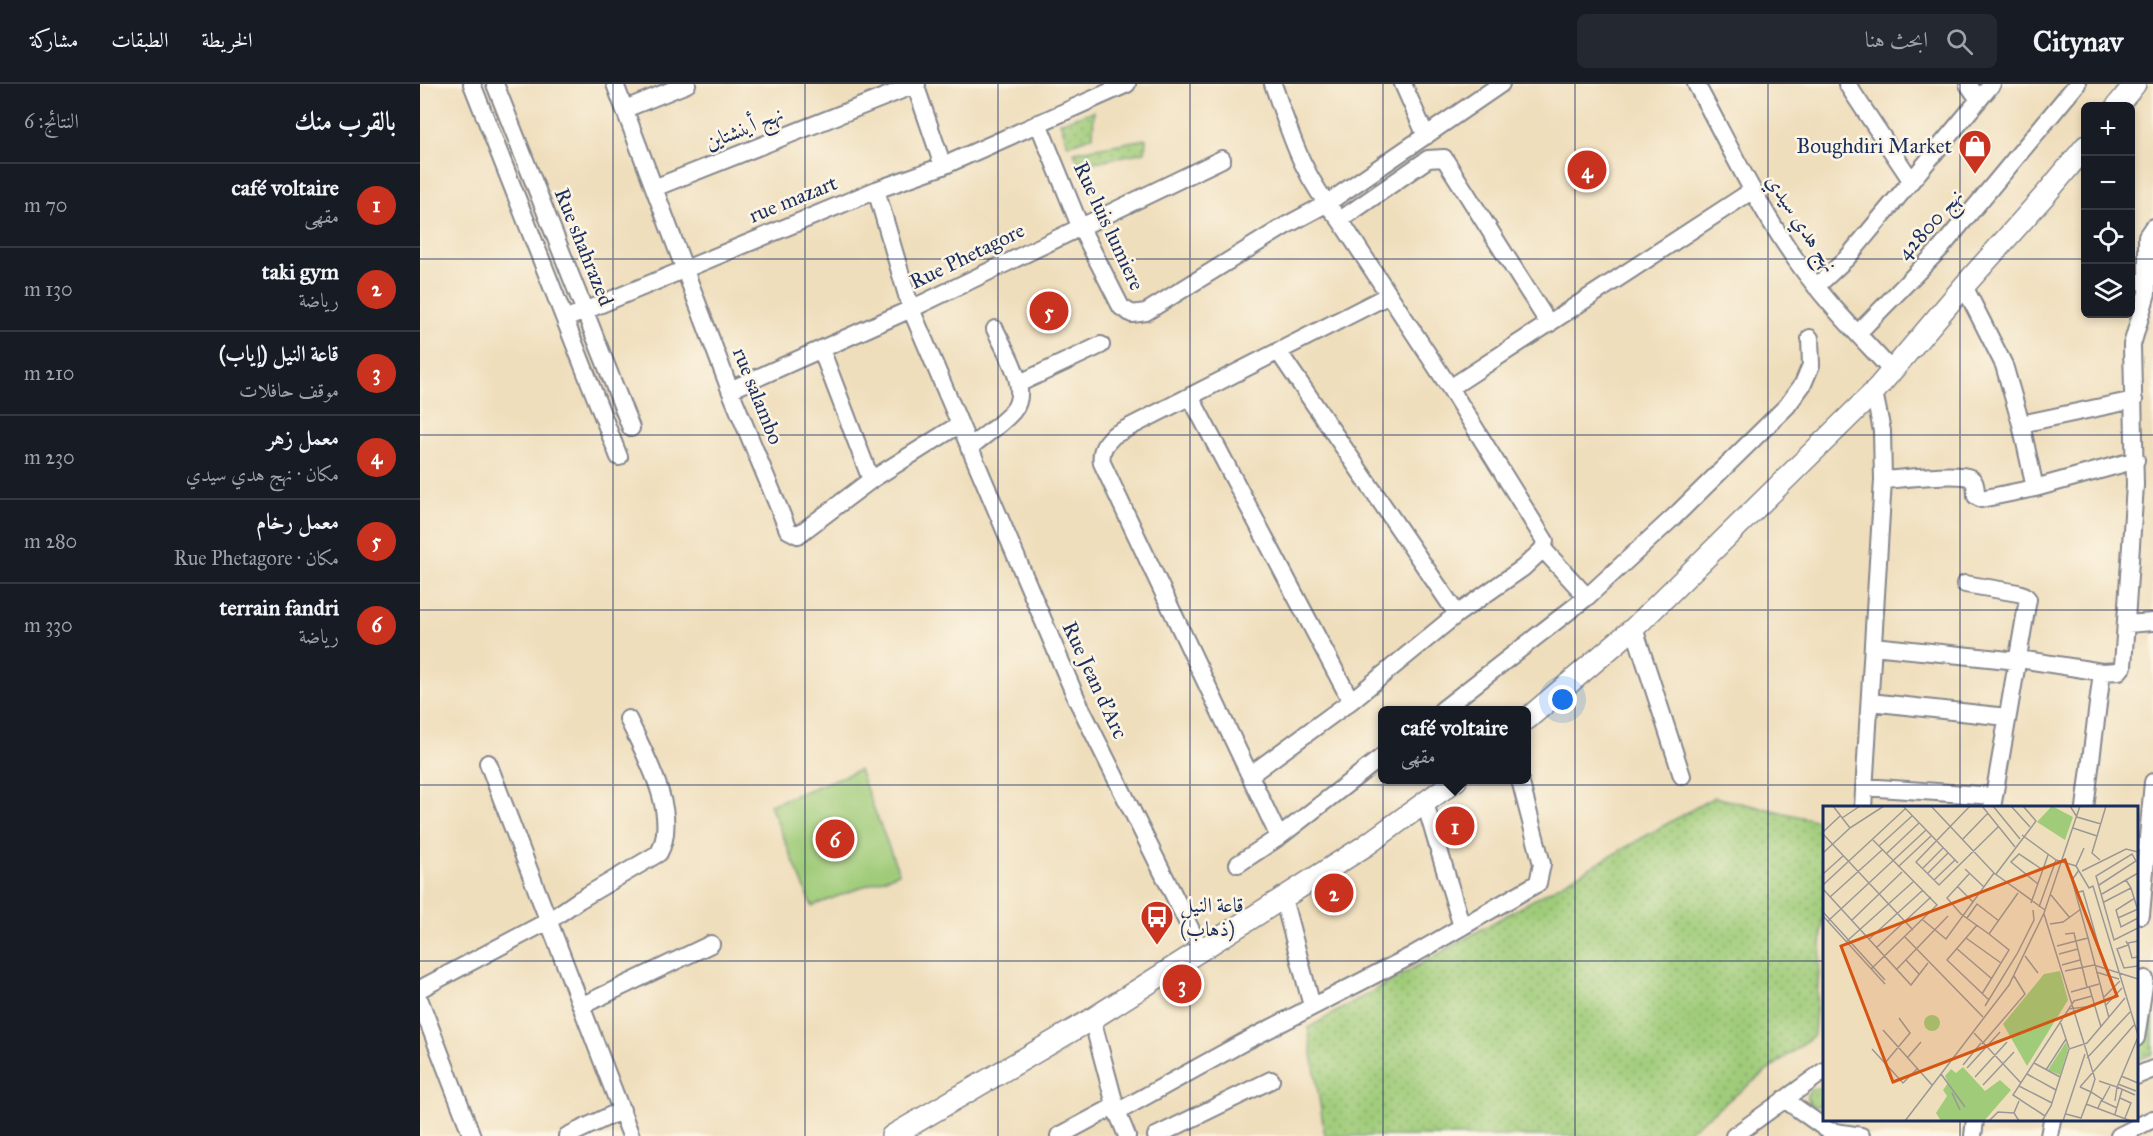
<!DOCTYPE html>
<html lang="ar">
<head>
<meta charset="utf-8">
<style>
	body { margin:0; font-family:"IM FELL Great Primer",Amiri,serif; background:#242831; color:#f1f3f6; direction:rtl }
	.controls { position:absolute; right:18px; top:18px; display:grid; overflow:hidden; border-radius:9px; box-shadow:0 3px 9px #0003 }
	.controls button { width:54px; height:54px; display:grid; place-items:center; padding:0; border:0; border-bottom:2px solid #363941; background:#171b24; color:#f1f3f6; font:30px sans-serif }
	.you { position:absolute; left:1143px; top:616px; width:21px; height:21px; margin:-15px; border:4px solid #fff; border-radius:50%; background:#1a73e8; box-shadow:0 0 0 9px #1a73e833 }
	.badge { display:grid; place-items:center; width:39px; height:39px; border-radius:50%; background:#c8321e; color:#fff; font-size:20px; font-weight:700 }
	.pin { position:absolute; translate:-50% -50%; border:3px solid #fff; box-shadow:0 2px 6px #0006 }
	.popup { position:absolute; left:958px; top:622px; width:153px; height:78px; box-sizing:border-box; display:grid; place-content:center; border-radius:9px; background:#171b24; filter:drop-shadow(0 2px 4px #0005); font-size:20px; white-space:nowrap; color:#9ea1a6 }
	.popup b { font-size:22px; color:#f1f3f6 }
	.popup::after { content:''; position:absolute; left:50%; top:100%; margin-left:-12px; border:12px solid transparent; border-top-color:#171b24 }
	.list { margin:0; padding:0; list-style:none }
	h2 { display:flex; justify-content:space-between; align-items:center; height:78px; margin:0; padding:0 24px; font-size:26px }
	h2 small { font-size:20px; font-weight:400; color:#9ea1a6 }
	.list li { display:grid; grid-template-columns:39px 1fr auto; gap:18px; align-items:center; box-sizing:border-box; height:84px; padding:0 24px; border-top:2px solid #363941 }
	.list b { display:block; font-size:22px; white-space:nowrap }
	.list p { margin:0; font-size:20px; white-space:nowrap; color:#9ea1a6 }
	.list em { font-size:20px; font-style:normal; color:#9ea1a6 }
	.icon { flex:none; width:33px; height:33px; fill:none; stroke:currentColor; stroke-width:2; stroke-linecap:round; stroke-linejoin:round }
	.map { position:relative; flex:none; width:1733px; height:1052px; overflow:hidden; direction:ltr }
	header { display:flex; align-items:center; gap:36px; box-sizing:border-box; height:84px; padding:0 30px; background:#171b24; border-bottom:2px solid #363941 }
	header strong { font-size:28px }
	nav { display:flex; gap:33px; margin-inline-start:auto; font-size:21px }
	.search { width:420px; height:54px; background:#242831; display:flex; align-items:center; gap:15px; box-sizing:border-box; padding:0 21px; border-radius:9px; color:#9ea1a6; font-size:22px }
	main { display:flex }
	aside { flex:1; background:#171b24 }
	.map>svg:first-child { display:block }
	.green { fill:url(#green-dots); stroke:#5e7e6c; stroke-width:1.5 }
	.pitch { fill:#a0cc7a; stroke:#5e7e6c; stroke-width:1.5 }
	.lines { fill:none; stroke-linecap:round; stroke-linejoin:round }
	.minor-casing { stroke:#85868d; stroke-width:20 }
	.major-casing { stroke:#85868d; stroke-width:24 }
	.minor { stroke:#fff; stroke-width:16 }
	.major { stroke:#fff; stroke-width:21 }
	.grid { fill:none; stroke:#1b2f5e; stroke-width:1.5; stroke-opacity:0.55 }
	.labels { text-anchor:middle; stroke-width:5; stroke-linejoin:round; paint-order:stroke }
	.street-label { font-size:21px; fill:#1b2f5e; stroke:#fcf5e5 }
	.poi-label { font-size:21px; fill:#1b2f5e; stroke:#fcf5e5; text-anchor:end }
	.inset-road { fill:none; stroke:#9a9896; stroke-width:1.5 }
	.view { fill:#d45514; fill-opacity:0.15; stroke:#d45514; stroke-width:3 }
	.inset-edge { fill:none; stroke:#1b2f5e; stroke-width:3 }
</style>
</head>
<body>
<header>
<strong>Citynav</strong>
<div class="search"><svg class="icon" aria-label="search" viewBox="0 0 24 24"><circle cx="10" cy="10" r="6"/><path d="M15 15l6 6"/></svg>ابحث هنا</div>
<nav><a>الخريطة</a><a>الطبقات</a><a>مشاركة</a></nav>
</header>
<main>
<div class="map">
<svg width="1733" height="1052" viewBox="0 0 1733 1052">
	<defs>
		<pattern id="green-dots" width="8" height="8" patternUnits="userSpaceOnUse" patternTransform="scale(1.5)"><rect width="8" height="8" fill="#a0cc7a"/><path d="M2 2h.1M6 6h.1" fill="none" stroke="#82a667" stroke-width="1.8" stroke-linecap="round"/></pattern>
	</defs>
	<rect width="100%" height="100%" fill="#fcf5e5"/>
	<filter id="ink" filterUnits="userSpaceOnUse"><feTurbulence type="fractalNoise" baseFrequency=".0167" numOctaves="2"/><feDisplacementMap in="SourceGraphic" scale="12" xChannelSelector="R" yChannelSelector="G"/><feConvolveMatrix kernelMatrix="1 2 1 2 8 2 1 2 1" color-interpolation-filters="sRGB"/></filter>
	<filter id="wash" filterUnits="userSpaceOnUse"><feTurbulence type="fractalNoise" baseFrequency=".008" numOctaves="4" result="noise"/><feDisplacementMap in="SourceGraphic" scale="24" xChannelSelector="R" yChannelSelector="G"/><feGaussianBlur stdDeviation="1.35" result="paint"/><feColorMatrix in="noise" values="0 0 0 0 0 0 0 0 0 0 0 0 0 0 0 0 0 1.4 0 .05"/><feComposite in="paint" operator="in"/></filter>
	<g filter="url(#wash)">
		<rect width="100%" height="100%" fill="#efdebc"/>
		<!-- green -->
		<path class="green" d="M674 27 673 52 648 61 640 38Z
			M726 55 725 68 660 81 654 68Z
			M1294 713 1404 738V825L1394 951 1262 1052H905L888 944Z
			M1728 904 1733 908V969L1717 977Z
			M1387 1013a9 9 0 1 1 18 0a9 9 0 1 1-18 0Z"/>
		<!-- pitch -->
		<path class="pitch" d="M439 686 479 789 392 822 350 721Z"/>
	</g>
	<g filter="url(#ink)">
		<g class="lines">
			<!-- minor casing -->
			<g class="minor-casing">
				<path id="minor" d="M52 0 199 373
					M75 0 211 344
					M195 0 310 306 368 446 378 451 451 396 540 340
					M495 0 523 82
					M853 0C871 52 883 94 920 136L1030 304 1333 106
					M983 0 1006 52
					M1276 0C1308 59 1337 121 1376 176 1404 216 1439 251 1472 287
					M1427 0 1491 96
					M1548 0 1559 16
					M205 25 267 0
					M618 39 660 142 701 223 712 230 726 228 865 142 906 120 1081 0
					M234 104 497 0
					M456 106 491 225 657 616 781 866
					M920 136 1008 75 1024 74 1129 240
					M1544 202 1584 281 1601 340 1615 404
					M1396 203 1427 174 1572 0
					M145 235 456 106 523 82 707 0
					M1438 249 1521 164 1657 0
					M401 265 451 396
					M858 267 1037 530
					M600 299 681 261
					M310 306 491 225 802 75
					M770 312 931 617
					M1601 340 1714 316
					M549 364C563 352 581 341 593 327 611 305 585 267 575 245
					M1463 396C1480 395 1538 388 1550 394 1556 397 1556 406 1556 412L1561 415 1615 404 1716 376
					M1123 465 1167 513
					M1545 500 1598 509 1604 511 1608 515 1572 724
					M1707 540 1733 538
					M1214 544 1262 692
					M1453 562 1598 577
					M1599 575 1682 588 1665 724
					M1682 588 1699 587 1703 582 1715 401 1712 261 1727 209V152L1733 143
					M1450 618 1587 633
					M1022 626 1167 513 1259 428 1367 322 1383 300 1391 281 1390 254
					M68 679 211 1052
					M830 691 931 617 1037 530 1103 484 1123 465 1125 457 1030 304
					M1444 703 1574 712
					M1005 719 1042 843
					M1443 724 1463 396 1462 347 1454 308
					M859 753 682 379C680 366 685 360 694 351L969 211
					M818 780 859 753 963 672
					M863 814 892 922
					M1721 831 1733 698
					M0 905 130 836 159 816 239 769C260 730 225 671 208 635
					M0 917 52 1052
					M163 921 291 860
					M672 935 697 1028 707 1052
					M1716 954 1725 895
					M1716 992 1733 985
					M1364 1015 1409 1047 1441 1052
					M697 1028 822 959 991 872 1118 799 1122 780 1100 696
					M147 1052 202 1026
					M639 1052 695 1022
					M736 1052 851 996
					M1314 1052 1404 987
					M1553 1052 1555 1036
					M1629 1052 1632 1036
					M1699 1052 1733 1035"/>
			</g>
			<!-- major casing -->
			<g class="major-casing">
				<path id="major" d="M1697 22 1715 0
					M1107 635 1214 544 1454 308 1544 202 1626 110 1666 62
					M472 1052 672 935 945 762 1036 696"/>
			</g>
			<!-- minor -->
			<use href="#minor" class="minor"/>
			<!-- major -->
			<use href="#major" class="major"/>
		</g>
	</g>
	<!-- grid -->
	<path class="grid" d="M193 0V1052M385 0V1052M578 0V1052M770 0V1052M963 0V1052M1155 0V1052M1348 0V1052M1540 0V724M0 175H1666M1710 175H1733M0 351H1733M0 526H1733M0 701H1733M0 877H1404M1716 877H1733M1540 1036V1052"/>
	<!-- icons -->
	<defs>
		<g id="shop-pin" transform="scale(1.725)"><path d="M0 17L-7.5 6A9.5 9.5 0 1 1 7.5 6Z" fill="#c8321e" stroke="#fcf5e5"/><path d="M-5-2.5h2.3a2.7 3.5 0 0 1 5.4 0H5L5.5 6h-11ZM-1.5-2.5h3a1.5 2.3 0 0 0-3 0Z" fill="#fff"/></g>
		<g id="bus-pin" transform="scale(1.725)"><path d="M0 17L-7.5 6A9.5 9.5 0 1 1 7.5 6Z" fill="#c8321e" stroke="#fcf5e5"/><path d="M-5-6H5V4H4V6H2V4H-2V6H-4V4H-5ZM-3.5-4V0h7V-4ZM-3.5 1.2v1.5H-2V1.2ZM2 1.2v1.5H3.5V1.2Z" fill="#fff"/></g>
	</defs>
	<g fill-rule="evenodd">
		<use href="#shop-pin" x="1555" y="62"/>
		<use href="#bus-pin" x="737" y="833"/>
	</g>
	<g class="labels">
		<!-- street labels -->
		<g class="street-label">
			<text transform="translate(324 44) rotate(-22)" y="7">نهج أينشتاين</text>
			<text transform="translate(373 115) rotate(-22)" y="7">rue mazart</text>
			<text transform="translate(1382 139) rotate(57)" y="7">نهج هدي سيدي</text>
			<text transform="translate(1510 140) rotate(-48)" y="7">نهج 42800</text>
			<text transform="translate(689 142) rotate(65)" y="7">Rue luis lumiere</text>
			<text transform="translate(164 163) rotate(68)" y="7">Rue shahrazed</text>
			<text transform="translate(547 172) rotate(-26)" y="7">Rue Phetagore</text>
			<text transform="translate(338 312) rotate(68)" y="7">rue salambo</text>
			<text transform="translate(675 596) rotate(65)" y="7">Rue Jean d'Arc</text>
		</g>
		<!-- poi labels -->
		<g class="poi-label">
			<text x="1532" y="69">Boughdiri Market</text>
			<text x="760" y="828" text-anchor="start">قاعة النيل<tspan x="760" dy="24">(ذهاب)</tspan></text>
		</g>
	</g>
	<!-- overview -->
	<g transform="translate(1403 722)">
		<rect width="315" height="315" fill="#efdebc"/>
		<path d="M237 165 245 194 204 260 180 218 221 168ZM140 261 162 285 177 274 188 284 161 315H118L113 307 124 290 120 284 125 277 122 270 128 263 133 267Z" fill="#a0cc7a"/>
		<path d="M243 236 245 243 237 269 225 264Z" fill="#a0cc7a"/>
		<path d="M229 0 250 11 242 34 214 16Z" fill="#a0cc7a"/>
		<path d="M101 217a8 8 0 1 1 16 0a8 8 0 1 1-16 0Z" fill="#a0cc7a"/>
		<path class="inset-road" d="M10 0 27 22 61 0M80 0 135 57M108 0 171 67 222 104M147 0 93 56 116 79 175 21M159 0 192 41M170 0 197 33M188 0 207 21M247 0 254 11 278 18M19 12 37 0M250 22 274 30M0 26 17 10M0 28 90 124M199 29 233 54M139 34 165 7M56 40 89 10M0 47 27 22M63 48 96 17M233 54 253 60 266 82 270 80 315 229M277 54 269 47 283 0M253 60 261 42M75 61 108 30M99 63 120 42M142 63 161 81M256 64 249 74 265 132M259 65 303 43 315 46M0 68 20 50M104 68 125 47M146 68 124 92 138 108 166 128 195 87M173 68 213 15 200 0M111 74 132 54M215 78 188 56 196 48 220 64M0 79 82 3M276 79 313 55 309 48 273 70 291 134 315 122M134 80 150 96M308 82 315 105M0 83 88 179 105 157M252 87 260 85 282 162M279 88 315 67M228 89 247 112M7 91 59 44M312 92 293 104 298 121 315 112M281 96 308 82 303 74M208 97 225 49M216 101 233 54M0 106 62 174M221 108 272 273 268 286 279 293 275 302M0 110 62 178M144 112 154 98 176 115M295 112 315 103M29 114 79 66M100 114 123 133 171 67M5 115 103 24M227 118 240 116 258 103M154 119 124 154 166 194M242 128 251 127 264 181M82 131 160 211M143 132 178 157M46 133 100 84M24 135 90 76M253 135 265 132 286 212M303 135 305 139 294 143 301 162 315 160M315 135 305 137 309 152 315 151M234 140 253 135M53 142 108 91M133 142 169 173M236 148 255 143M202 150 215 167M83 154 96 168M239 159 257 154M48 163 114 99 50 34M73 164 125 110M242 165 271 159 315 173M273 166 296 173M266 180 278 221M248 186 276 178M159 188 186 144 166 128M280 192 297 175M162 200 194 148 211 114 210 104M282 200 299 182M245 203 271 200M237 215 246 242M60 224 109 279M151 227 198 277M159 238 202 188 191 170M49 243 80 277 95 262M85 251 98 236M264 252 307 206M62 257 87 227 76 212M211 257 237 271M140 259 158 237M144 262 177 226M223 264 243 233M118 268 142 301M204 268 233 284M298 270 315 277M152 271 184 236M276 275 294 281 292 295M295 278 313 285M160 279 191 246M196 280 229 297M287 280 279 295 294 302M257 281 311 219M129 287 137 304M312 289 294 281 315 231M297 292 308 297 302 312M263 298 308 315M243 308 258 312 268 286 257 281M292 308 299 284M222 310 190 289 251 195 269 190M82 315 186 179 221 107 257 0M166 315 175 306 191 307M196 315 191 307 196 295M219 315 228 300 246 243 264 237 302 192M240 315 262 248"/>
		<path class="view" d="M242 54 294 190 70 276 18 140Z"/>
		<rect width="315" height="315" class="inset-edge"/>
	</g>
</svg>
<div class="controls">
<button>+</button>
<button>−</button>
<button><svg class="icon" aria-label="locate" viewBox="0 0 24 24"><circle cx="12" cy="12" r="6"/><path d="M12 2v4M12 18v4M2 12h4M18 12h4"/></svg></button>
<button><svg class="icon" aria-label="layers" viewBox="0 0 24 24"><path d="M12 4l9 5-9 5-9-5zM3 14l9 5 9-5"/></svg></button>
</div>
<div class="you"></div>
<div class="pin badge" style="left:1035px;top:742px">1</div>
<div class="popup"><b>café voltaire</b>مقهى</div>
<div class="pin badge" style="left:914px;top:809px">2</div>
<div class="pin badge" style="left:762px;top:900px">3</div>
<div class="pin badge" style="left:1167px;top:86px">4</div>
<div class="pin badge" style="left:629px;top:227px">5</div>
<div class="pin badge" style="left:415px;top:755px">6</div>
</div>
<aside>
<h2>بالقرب منك<small>النتائج: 6</small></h2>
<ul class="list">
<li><span class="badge">1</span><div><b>café voltaire</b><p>مقهى</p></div><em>70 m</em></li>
<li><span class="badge">2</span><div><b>taki gym</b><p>رياضة</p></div><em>130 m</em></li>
<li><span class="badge">3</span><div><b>قاعة النيل (إياب)</b><p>موقف حافلات</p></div><em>210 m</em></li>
<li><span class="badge">4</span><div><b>معمل زهر</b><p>مكان · نهج هدي سيدي</p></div><em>230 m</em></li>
<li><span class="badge">5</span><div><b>معمل رخام</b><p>مكان · Rue Phetagore</p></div><em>280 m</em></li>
<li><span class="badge">6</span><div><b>terrain fandri</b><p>رياضة</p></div><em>330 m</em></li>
</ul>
</aside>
</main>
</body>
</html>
